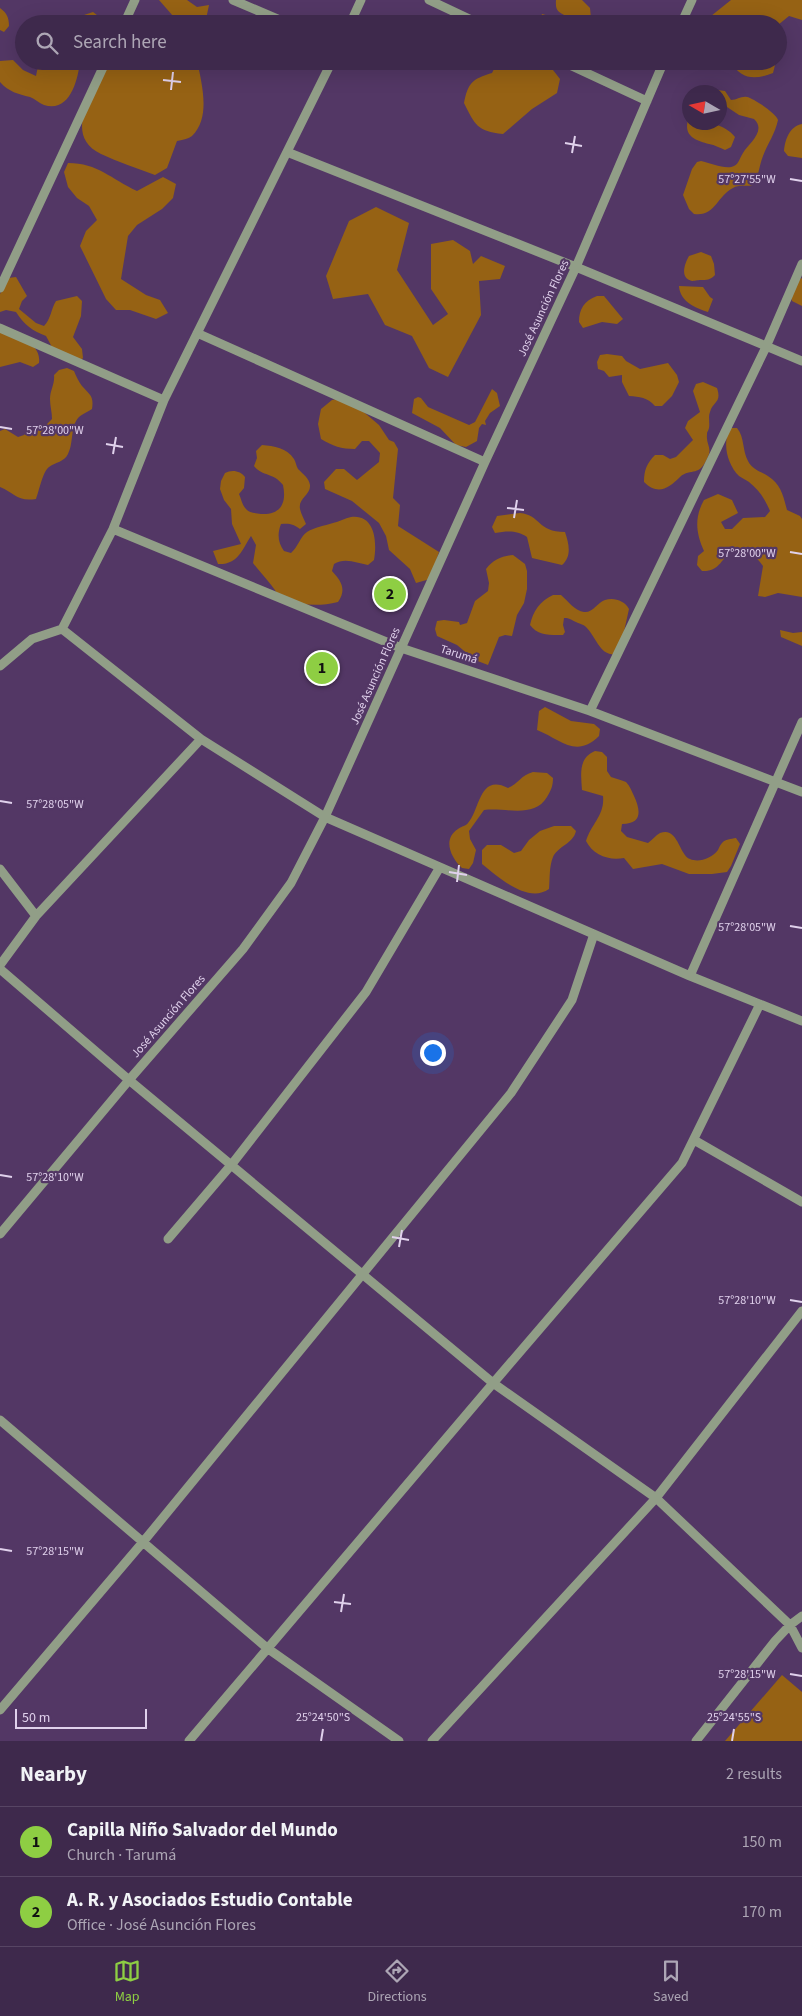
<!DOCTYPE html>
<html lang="en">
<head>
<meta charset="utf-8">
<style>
	body { margin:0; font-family:"Source Sans 3",sans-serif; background:#453153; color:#f1f3f6 }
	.compass { position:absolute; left:682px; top:85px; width:45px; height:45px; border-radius:50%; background:#3e294c; box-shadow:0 5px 20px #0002; rotate:279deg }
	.scale { position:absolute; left:15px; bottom:12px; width:132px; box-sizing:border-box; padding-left:5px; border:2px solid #e0d1ec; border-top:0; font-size:14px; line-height:18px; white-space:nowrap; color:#e0d1ec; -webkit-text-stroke:4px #533765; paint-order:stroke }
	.you { position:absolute; left:432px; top:1052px; width:18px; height:18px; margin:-12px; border:4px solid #fff; border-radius:50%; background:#1a73e8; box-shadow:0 0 0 8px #1a73e833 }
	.badge { display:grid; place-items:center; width:32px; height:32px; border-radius:50%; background:#8ece43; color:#111; font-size:16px; font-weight:700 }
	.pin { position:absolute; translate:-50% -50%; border:2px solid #fff; box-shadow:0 1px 5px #0006 }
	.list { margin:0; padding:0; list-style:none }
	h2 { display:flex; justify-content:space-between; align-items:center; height:65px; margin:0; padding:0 20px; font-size:21px }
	h2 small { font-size:16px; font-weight:400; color:#ada6b5 }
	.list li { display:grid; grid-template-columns:32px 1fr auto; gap:15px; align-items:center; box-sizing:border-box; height:70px; padding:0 20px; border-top:1px solid #574564 }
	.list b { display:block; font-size:19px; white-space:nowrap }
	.list p { margin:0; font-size:16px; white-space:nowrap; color:#ada6b5 }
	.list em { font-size:16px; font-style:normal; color:#ada6b5 }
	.icon { flex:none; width:28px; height:28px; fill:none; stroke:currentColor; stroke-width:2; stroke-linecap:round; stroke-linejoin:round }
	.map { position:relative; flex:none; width:802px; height:1741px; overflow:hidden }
	.search { position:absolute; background:#3e294c; box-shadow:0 5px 20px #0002; left:15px; right:15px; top:15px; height:55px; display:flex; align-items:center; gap:12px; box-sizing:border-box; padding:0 18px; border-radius:28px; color:#ada6b5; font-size:19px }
	.sheet { height:205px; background:#3e294c }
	nav { display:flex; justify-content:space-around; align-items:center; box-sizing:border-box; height:70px; border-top:1px solid #574564; background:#3e294c; font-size:14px; color:#ada6b5 }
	nav a { display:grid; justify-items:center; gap:2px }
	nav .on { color:#8ece43 }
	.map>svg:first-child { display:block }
	.green { fill:#966214 }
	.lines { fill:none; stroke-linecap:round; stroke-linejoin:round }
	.minor { stroke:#919e87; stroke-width:9 }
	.ticks { fill:none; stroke:#e0d1ec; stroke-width:2 }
	.labels { text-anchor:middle; stroke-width:4.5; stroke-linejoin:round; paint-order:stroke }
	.street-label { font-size:12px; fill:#e0d1ec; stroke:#533765 }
	.ticks-label { font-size:12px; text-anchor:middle; fill:#e0d1ec; stroke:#533765; stroke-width:4.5; stroke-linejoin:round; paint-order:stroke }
</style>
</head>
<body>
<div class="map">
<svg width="802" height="1741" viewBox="0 0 802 1741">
	<rect width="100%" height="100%" fill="#533765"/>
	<!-- green -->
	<path class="green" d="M159 0H187L197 7 209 5 205 24H180Z
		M556 0H582L590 8 591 18 585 24H558L568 17C559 12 555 12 556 0Z
		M731 0H802V20L789 16 778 25 701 24Z
		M0 8C7 13 9 18 9 26L4 32 0 30Z
		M93 12 106 22 105 24H73L78 17Z
		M542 14 549 16 552 24H538Z
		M13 60 23 70 36 76 39 61H80C78 80 70 113 44 105 39 103 35 99 30 97 18 94 9 92 0 82V61Z
		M111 61H197C202 84 211 118 192 136 188 139 182 140 177 141L167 168 155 175C137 168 118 162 101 154 60 135 96 86 111 61Z
		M498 61H546L560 79 557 93 532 109 503 134C477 131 475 125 464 103 468 83 472 79 492 73Z
		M730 61H776L773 73C755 80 741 80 730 61Z
		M717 90 725 91 731 100C737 100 741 96 747 97 753 98 777 114 778 120 775 134 768 143 763 156 759 166 759 176 753 185 746 187 739 184 733 188 717 196 715 217 694 214L689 209 683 195 692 169 697 162 701 161C711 163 726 170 734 166 739 164 740 157 743 153 748 144 767 131 754 119L739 115 727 107H720V92H710Z
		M689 117 690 122C705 122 724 123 735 137L731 147 725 150C720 148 715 145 709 144 695 140 682 136 689 117Z
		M802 124V158L788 156 784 151C785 139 790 126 802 124Z
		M68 163C98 163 111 179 137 191L163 177 176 184 173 198 162 209 137 225 128 236 121 279 146 295 160 300 168 313 156 319 130 310H116L106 299 80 246 86 231 97 220 89 206 77 198 68 187 64 172Z
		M376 207 409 223 397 270 433 325 448 314 431 289V244L453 240 470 251 473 264 481 256 505 266 500 279 479 281 481 315 448 377 429 368 412 336 385 325 368 294 333 299 326 276 349 221Z
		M701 252 711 256 714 264 715 275C710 280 707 280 700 280 699 280 693 281 692 281 679 278 685 263 689 256Z
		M16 277 27 296 22 301 19 309 36 323 44 326C51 319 51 309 56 301L77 296 82 301 81 316 73 337 82 349 83 358 78 363 53 349 46 336C33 331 24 325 16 312L6 310 0 312V294L8 278Z
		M802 278V306L792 301 791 297 795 282Z
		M679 286 703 287 710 297 713 299 708 312C696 308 680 302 679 286Z
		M597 296H604L623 319 617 324 602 322 583 328 579 322C579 309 584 301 597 296Z
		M0 331C15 336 42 342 39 363L33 367 20 362 0 367Z
		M607 354 622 356 626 361 640 369 668 363 677 375 679 382 672 396 662 406H655C647 397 640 397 629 396L622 382V375L609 377 604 371 598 369 597 362 600 355Z
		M67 368 74 371C76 376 79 382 82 386 90 395 94 396 92 409 88 412 82 414 79 417 70 426 74 443 68 454 64 462 56 462 49 467 43 471 39 491 36 499 17 502 15 493 0 487V431L5 429 18 437 24 435 33 426 47 424 52 419C52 412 50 406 50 399 50 390 55 384 54 375L59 370Z
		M703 382 717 388C722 403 713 401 710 412 708 417 710 423 709 428 708 432 707 431 707 435 706 443 711 447 709 454 700 479 691 467 680 477 669 488 658 496 644 482 644 470 647 463 655 455H663L670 459 676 457 693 440 685 428 688 421 700 412 693 391 696 384Z
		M492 389 497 393 500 406 490 413 485 421 486 425 482 424 479 428 477 441 466 447 456 445 440 428 412 413 414 399 418 397 421 398 428 407 469 425 475 422Z
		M346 397 379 425 389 440 394 442 398 449 393 498 400 505 398 526 439 552 430 579 416 583 410 569 389 550 386 536 379 523 352 501 325 489 324 482 336 469H344L357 480 379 462 380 453 369 441H362L355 449C341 449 333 446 321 439L318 424 321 409 332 400Z
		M730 428H737C745 438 742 450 748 461 753 471 764 472 772 479 782 487 784 499 787 510L800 516 802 519V597L778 593 765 597 758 596 763 566C758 558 740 541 730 551 721 561 718 572 702 571L697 565 698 556 704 551C696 533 694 518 704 500L718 494 732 500 738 513 721 522 725 529H732L743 518 765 517 770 511C765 499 759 490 749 482 746 480 742 478 739 476 727 464 722 443 730 428Z
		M262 445C274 446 287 448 294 459 296 462 296 466 298 469 303 474 309 478 310 485 311 495 298 498 300 509 301 514 304 519 306 524L300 529C294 524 289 523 281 524 277 534 278 543 284 551L291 553C298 547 300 537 307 532 315 527 324 526 333 523 339 522 345 518 351 517 376 514 377 544 374 560L368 565C357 563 345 557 334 564L332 571C341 581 347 589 338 602 318 607 300 605 280 599 274 586 262 575 253 563L256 545 251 536C242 550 238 565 218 564L213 551 241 544 232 524 231 509 224 500 220 489 221 481 225 473C232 469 241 471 245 477L244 488 239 494C241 498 242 505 246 509 249 513 255 513 261 514 280 515 287 504 283 485 273 472 263 477 254 466L257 458 256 451Z
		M520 513C541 515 537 532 565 532 569 544 572 556 562 565L532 558 527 537C517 530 507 531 495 533L492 527 497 516Z
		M513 555 525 564 527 571V589L524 603 517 615 512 636 505 635 499 637 488 665 475 660 457 645 437 636 435 629 437 621 444 620 459 622 460 625 467 623 475 601 488 591 489 583 486 569C493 560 502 556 513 555Z
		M553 595H561C568 601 575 611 584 612 593 613 597 603 605 600 614 597 625 601 629 609L619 654C600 658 597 638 586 627 583 624 580 624 576 622 571 620 570 618 564 618L563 625 565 632 563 635C550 635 538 636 530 625 533 611 540 601 553 595Z
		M780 630 793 633 802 632V646L781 637Z
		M545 707 571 721 594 724 600 729 599 736C576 759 560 739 537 730L539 711Z
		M595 751 602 752 607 757V771L611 777C616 779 622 780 626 782 630 786 632 792 634 796 641 811 642 824 622 824L621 831 627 837 648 843C652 840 656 835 660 833 678 826 679 855 690 859 699 863 712 858 718 850 719 848 720 845 722 843 725 839 731 839 736 838L740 844 731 866 727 872 712 874H689L662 864 633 869 624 858C609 861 593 855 586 841 591 824 605 815 603 796L582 790C581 775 578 758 595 751Z
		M533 772 547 773 553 778C553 786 551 790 547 797 534 819 505 807 484 810L469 831 470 839 476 850 473 863 469 869 462 868C451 858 442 839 458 829 462 826 466 826 468 823 480 810 479 773 508 788 518 784 521 775 533 772Z
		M554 826H571L576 831C573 844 558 846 553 857 549 867 550 878 549 889 528 904 498 877 482 864V850L487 845H501L514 853 521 851 529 840 540 831Z
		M782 1675 802 1692V1741H725Z"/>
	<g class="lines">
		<!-- minor -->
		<path class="minor" d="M233 0 289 24
			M429 0 480 24
			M124 24 135 0
			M350 24 361 0
			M681 24 692 0
			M561 61 647 101
			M287 152 576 267 802 361
			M0 288 106 61
			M0 328 164 400
			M197 333 485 462
			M113 529 401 648 590 711 802 792
			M62 629 201 739 325 817 690 976 802 722
			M0 666 32 639 62 629 113 529 164 400 332 61
			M590 711 766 347 802 264
			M0 869 36 916
			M0 965 36 916 201 739
			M0 969 129 1080 493 1383 656 1498 802 1311
			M690 976 802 1021
			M694 1140 802 1202
			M0 1234 129 1080 243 949 291 883 325 817 485 462 576 267 664 61
			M168 1239 232 1164 366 992 440 867
			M0 1420 267 1648 399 1741
			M0 1710 143 1542 511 1093 572 1000 594 934
			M189 1741 483 1395 682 1163 760 1004
			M432 1741 656 1498 790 1625 802 1648
			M696 1741 775 1641 790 1625 802 1616"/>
	</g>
	<!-- ticks -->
	<path class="ticks" d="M163 80 181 82M171 90 173 72M565 143 582 146M572 153 575 136M790 179 802 181M0 427 12 429M106 444 123 447M113 454 116 437M507 508 524 510M514 518 517 500M790 552 802 554M0 801 12 803M449 872 467 875M457 882 459 865M790 926 802 928M0 1175 12 1177M392 1237 409 1240M399 1247 402 1230M790 1300 802 1302M0 1549 12 1551M334 1602 351 1604M341 1612 344 1594M790 1674 802 1676M321 1741 323 1729M732 1741 734 1729"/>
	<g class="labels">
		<!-- street labels -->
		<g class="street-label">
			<text transform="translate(543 308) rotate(-65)" y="4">José Asunción Flores</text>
			<text transform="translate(459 654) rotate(18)" y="4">Tarumá</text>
			<text transform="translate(375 676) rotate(-66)" y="4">José Asunción Flores</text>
			<text transform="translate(168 1016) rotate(-49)" y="4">José Asunción Flores</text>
		</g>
	</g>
	<g class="ticks-label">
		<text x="747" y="183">57°27'55"W</text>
		<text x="55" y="434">57°28'00"W</text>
		<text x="747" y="557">57°28'00"W</text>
		<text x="55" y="808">57°28'05"W</text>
		<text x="747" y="931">57°28'05"W</text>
		<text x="55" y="1181">57°28'10"W</text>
		<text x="747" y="1304">57°28'10"W</text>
		<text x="55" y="1555">57°28'15"W</text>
		<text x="747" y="1678">57°28'15"W</text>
		<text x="323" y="1721">25°24'50"S</text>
		<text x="734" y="1721">25°24'55"S</text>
	</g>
</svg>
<svg class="compass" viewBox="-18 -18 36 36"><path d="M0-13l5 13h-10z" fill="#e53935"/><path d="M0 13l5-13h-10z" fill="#ada6b5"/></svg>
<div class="scale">50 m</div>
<div class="you"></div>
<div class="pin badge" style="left:322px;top:668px">1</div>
<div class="pin badge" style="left:390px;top:594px">2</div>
<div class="search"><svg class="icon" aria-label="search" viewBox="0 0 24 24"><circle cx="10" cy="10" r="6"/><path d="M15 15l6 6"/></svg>Search here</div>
</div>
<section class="sheet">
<h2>Nearby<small>2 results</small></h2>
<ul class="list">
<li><span class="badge">1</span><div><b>Capilla Niño Salvador del Mundo</b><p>Church · Tarumá</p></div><em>150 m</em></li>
<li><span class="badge">2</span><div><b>A. R. y Asociados Estudio Contable</b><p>Office · José Asunción Flores</p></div><em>170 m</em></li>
</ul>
</section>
<nav>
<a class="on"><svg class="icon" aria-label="map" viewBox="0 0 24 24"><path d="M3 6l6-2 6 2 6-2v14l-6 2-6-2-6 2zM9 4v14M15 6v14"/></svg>Map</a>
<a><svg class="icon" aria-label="directions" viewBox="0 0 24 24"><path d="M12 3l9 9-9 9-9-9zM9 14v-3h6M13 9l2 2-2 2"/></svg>Directions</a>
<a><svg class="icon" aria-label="saved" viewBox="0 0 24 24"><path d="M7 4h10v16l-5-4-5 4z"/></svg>Saved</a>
</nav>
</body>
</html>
